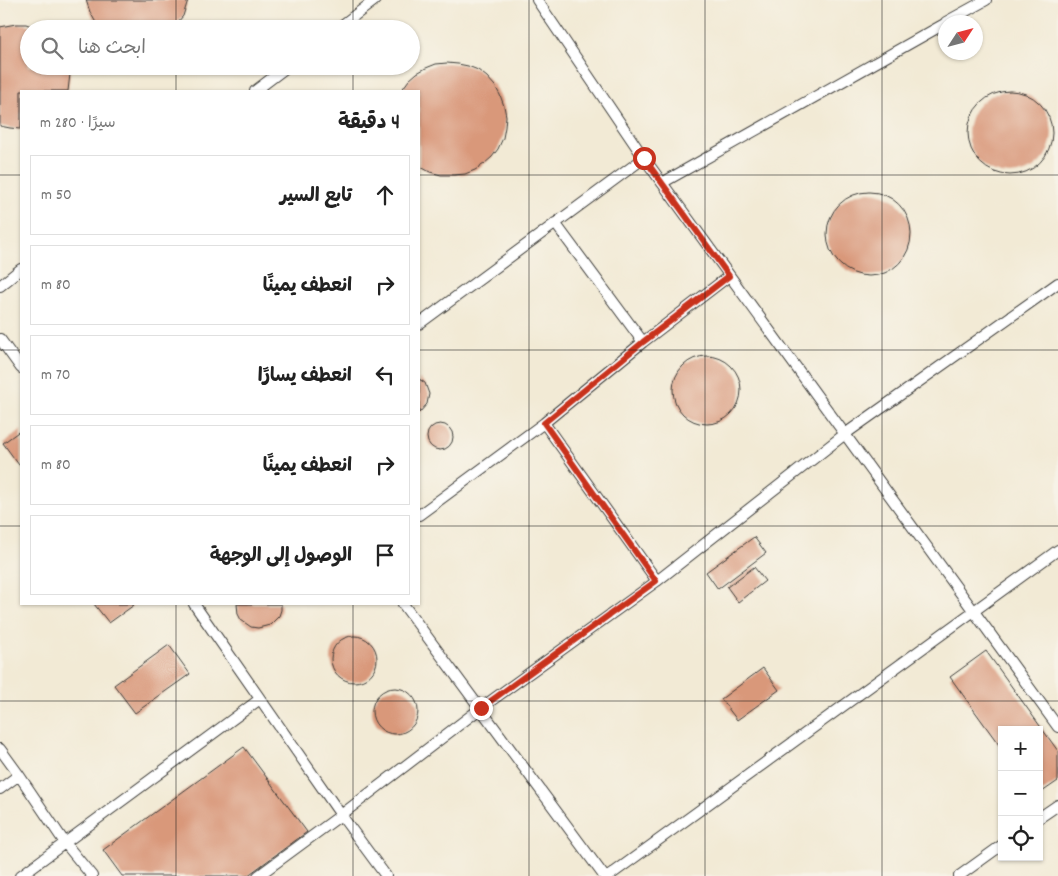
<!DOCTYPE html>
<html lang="ar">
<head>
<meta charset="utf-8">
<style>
	body { margin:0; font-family:Dekko,"Playpen Sans Arabic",sans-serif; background:#f6f6f6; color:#222; direction:rtl }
	.controls { position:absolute; right:15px; bottom:15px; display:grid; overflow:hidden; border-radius:0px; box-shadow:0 1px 4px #0004 }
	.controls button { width:45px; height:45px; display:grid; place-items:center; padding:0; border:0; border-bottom:1px solid #e0e0e0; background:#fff; color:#222; font:25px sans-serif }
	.compass { position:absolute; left:938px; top:15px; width:45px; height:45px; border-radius:50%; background:#fff; box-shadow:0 1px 4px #0004; rotate:54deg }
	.stop { position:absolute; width:15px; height:15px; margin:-11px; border:4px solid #c8321e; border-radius:50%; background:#fff }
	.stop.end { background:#c8321e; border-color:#fff; box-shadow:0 1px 5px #0008 }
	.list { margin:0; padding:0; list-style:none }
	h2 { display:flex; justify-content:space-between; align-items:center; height:65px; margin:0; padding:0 20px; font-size:21px }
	h2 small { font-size:16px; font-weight:400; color:#767676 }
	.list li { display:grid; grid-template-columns:32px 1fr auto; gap:15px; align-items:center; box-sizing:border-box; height:80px; margin:0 10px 10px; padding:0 10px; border:1px solid #e0e0e0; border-radius:0px }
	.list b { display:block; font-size:19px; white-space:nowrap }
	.list em { font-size:16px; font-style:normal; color:#767676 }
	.icon { flex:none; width:28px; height:28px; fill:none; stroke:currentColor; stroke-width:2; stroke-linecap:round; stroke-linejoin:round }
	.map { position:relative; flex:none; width:1058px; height:876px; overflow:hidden; direction:ltr }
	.search { position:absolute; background:#fff; box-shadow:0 1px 4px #0004; left:20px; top:20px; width:400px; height:55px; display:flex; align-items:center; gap:12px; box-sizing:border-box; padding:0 18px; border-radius:28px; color:#767676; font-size:19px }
	.panel { position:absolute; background:#fff; box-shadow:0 1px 4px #0004; left:20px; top:90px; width:400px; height:515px; border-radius:0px; direction:rtl }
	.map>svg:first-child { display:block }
	.building { fill:#d9987a }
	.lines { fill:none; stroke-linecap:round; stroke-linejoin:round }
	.service-casing { stroke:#3c3b38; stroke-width:12 }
	.service { stroke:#fff; stroke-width:10 }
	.route { stroke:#c8321e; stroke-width:6 }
	.grid { fill:none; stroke:#1c1c1c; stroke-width:1; stroke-opacity:0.55 }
</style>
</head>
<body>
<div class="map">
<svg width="1058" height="876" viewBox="0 0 1058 876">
	<rect width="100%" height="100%" fill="#f7f3e8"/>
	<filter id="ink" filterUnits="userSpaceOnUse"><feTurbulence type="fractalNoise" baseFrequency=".02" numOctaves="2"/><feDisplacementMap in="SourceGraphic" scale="10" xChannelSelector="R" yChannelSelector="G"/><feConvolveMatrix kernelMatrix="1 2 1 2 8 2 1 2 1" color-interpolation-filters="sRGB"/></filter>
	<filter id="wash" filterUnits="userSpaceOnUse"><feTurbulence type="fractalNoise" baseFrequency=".0096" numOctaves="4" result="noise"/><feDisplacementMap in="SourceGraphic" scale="20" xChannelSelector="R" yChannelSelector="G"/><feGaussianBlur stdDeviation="1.12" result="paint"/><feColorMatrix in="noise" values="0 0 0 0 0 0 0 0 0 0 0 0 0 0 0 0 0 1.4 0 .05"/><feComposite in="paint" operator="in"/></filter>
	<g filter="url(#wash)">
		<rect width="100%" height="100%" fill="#f2ead5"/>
		<g id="blocks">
			<!-- building -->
			<path class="building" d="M86 0H188L183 16 172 29H102L95 21 90 12Z
				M16 24H26L39 29H29V66H69L70 74 68 91H21V128L20 129 10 128 0 126V27Z
				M447 63 458 64 468 66 478 70 487 77 495 86 500 95 504 106 506 116 505 127 503 138 498 149 492 157 484 164 475 170 465 174 454 175H441L430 172 419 166V91H401L409 80 417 73 426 68 436 64Z
				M968 133a42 42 0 1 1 84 0a42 42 0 1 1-84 0Z
				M827 234a42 42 0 1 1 84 0a42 42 0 1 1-84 0Z
				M673 390a34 34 0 1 1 68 0a34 34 0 1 1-68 0Z
				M419 379 425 383 429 394 427 404 419 413Z
				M427 437a13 13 0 1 1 26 0a13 13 0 1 1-26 0Z
				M21 430V463L19 465 3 443Z
				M754 537 766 553 718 589 706 572Z
				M754 567 765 581 738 602 727 587Z
				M94 604H132L134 605 109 623Z
				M237 604H281V610L279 616 270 625 258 628 251 627 241 620 238 614Z
				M331 659a23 23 0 1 1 46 0a23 23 0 1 1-46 0Z
				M169 645 190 674 135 713 114 685Z
				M986 651 1058 751V781L1039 794V730H1002V749L950 677Z
				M763 668 779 690 737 720 721 699Z
				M372 711a23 23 0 1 1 46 0a23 23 0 1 1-46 0Z
				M244 747 307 832 247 876H122L103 850Z"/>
		</g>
	</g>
	<g filter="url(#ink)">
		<use href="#blocks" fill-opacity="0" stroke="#3c3b38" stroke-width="1"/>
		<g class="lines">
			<!-- service casing -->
			<g class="service-casing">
				<path id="service" d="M537 0 644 158 1058 727
					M946 22 986 0
					M337 29 375 0
					M255 91 288 66
					M662 183 946 23
					M555 223 643 342
					M0 286 21 269
					M419 324 644 158
					M0 339 21 368
					M544 423 657 581
					M419 515 544 423 643 342 729 276
					M194 604 341 815 386 876
					M403 604 604 876
					M0 749 19 775 65 843 92 876
					M0 789 19 775
					M1039 818 1058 805
					M20 876 260 699
					M258 876 341 815 481 708 657 581 845 434 1058 283
					M609 876 1058 550
					M959 876 1002 845"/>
			</g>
			<!-- service -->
			<use href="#service" class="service"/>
		</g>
	</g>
	<g class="lines" filter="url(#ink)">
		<!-- route -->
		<path class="route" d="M481 708 656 581 544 423 643 342 729 276 644 158"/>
	</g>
	<!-- grid -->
	<path class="grid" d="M176 0V29M353 0V29M529 0V876M705 0V876M882 0V876M176 66V91M353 66V91M0 175H21M419 175H1058M0 350H21M419 350H1058M0 526H21M419 526H1058M176 604V876M353 604V876M0 701H1058"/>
</svg>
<div class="controls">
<button>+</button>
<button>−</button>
<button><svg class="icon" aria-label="locate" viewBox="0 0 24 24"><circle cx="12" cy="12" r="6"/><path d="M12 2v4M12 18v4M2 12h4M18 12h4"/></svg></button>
</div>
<svg class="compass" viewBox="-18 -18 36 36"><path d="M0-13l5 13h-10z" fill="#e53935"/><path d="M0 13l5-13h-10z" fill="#767676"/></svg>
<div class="stop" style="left:644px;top:158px"></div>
<div class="stop end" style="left:481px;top:708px"></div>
<div class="search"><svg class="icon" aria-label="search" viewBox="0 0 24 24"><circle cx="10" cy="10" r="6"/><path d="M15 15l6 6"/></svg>ابحث هنا</div>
<section class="panel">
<h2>4 دقيقة<small>سيرًا · 280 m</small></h2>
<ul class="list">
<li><svg class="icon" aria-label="ahead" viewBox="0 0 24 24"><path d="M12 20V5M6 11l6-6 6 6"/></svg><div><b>تابع السير</b></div><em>50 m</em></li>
<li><svg class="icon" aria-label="right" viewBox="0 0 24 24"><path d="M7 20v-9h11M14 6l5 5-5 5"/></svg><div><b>انعطف يمينًا</b></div><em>80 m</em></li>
<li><svg class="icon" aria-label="left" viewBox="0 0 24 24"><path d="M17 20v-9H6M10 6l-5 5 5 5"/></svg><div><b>انعطف يسارًا</b></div><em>70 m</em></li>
<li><svg class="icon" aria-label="right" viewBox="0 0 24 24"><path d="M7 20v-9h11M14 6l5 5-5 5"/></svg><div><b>انعطف يمينًا</b></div><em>80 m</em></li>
<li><svg class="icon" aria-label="arrive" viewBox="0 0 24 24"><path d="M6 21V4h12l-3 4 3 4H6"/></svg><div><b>الوصول إلى الوجهة</b></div></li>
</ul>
</section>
</div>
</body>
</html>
